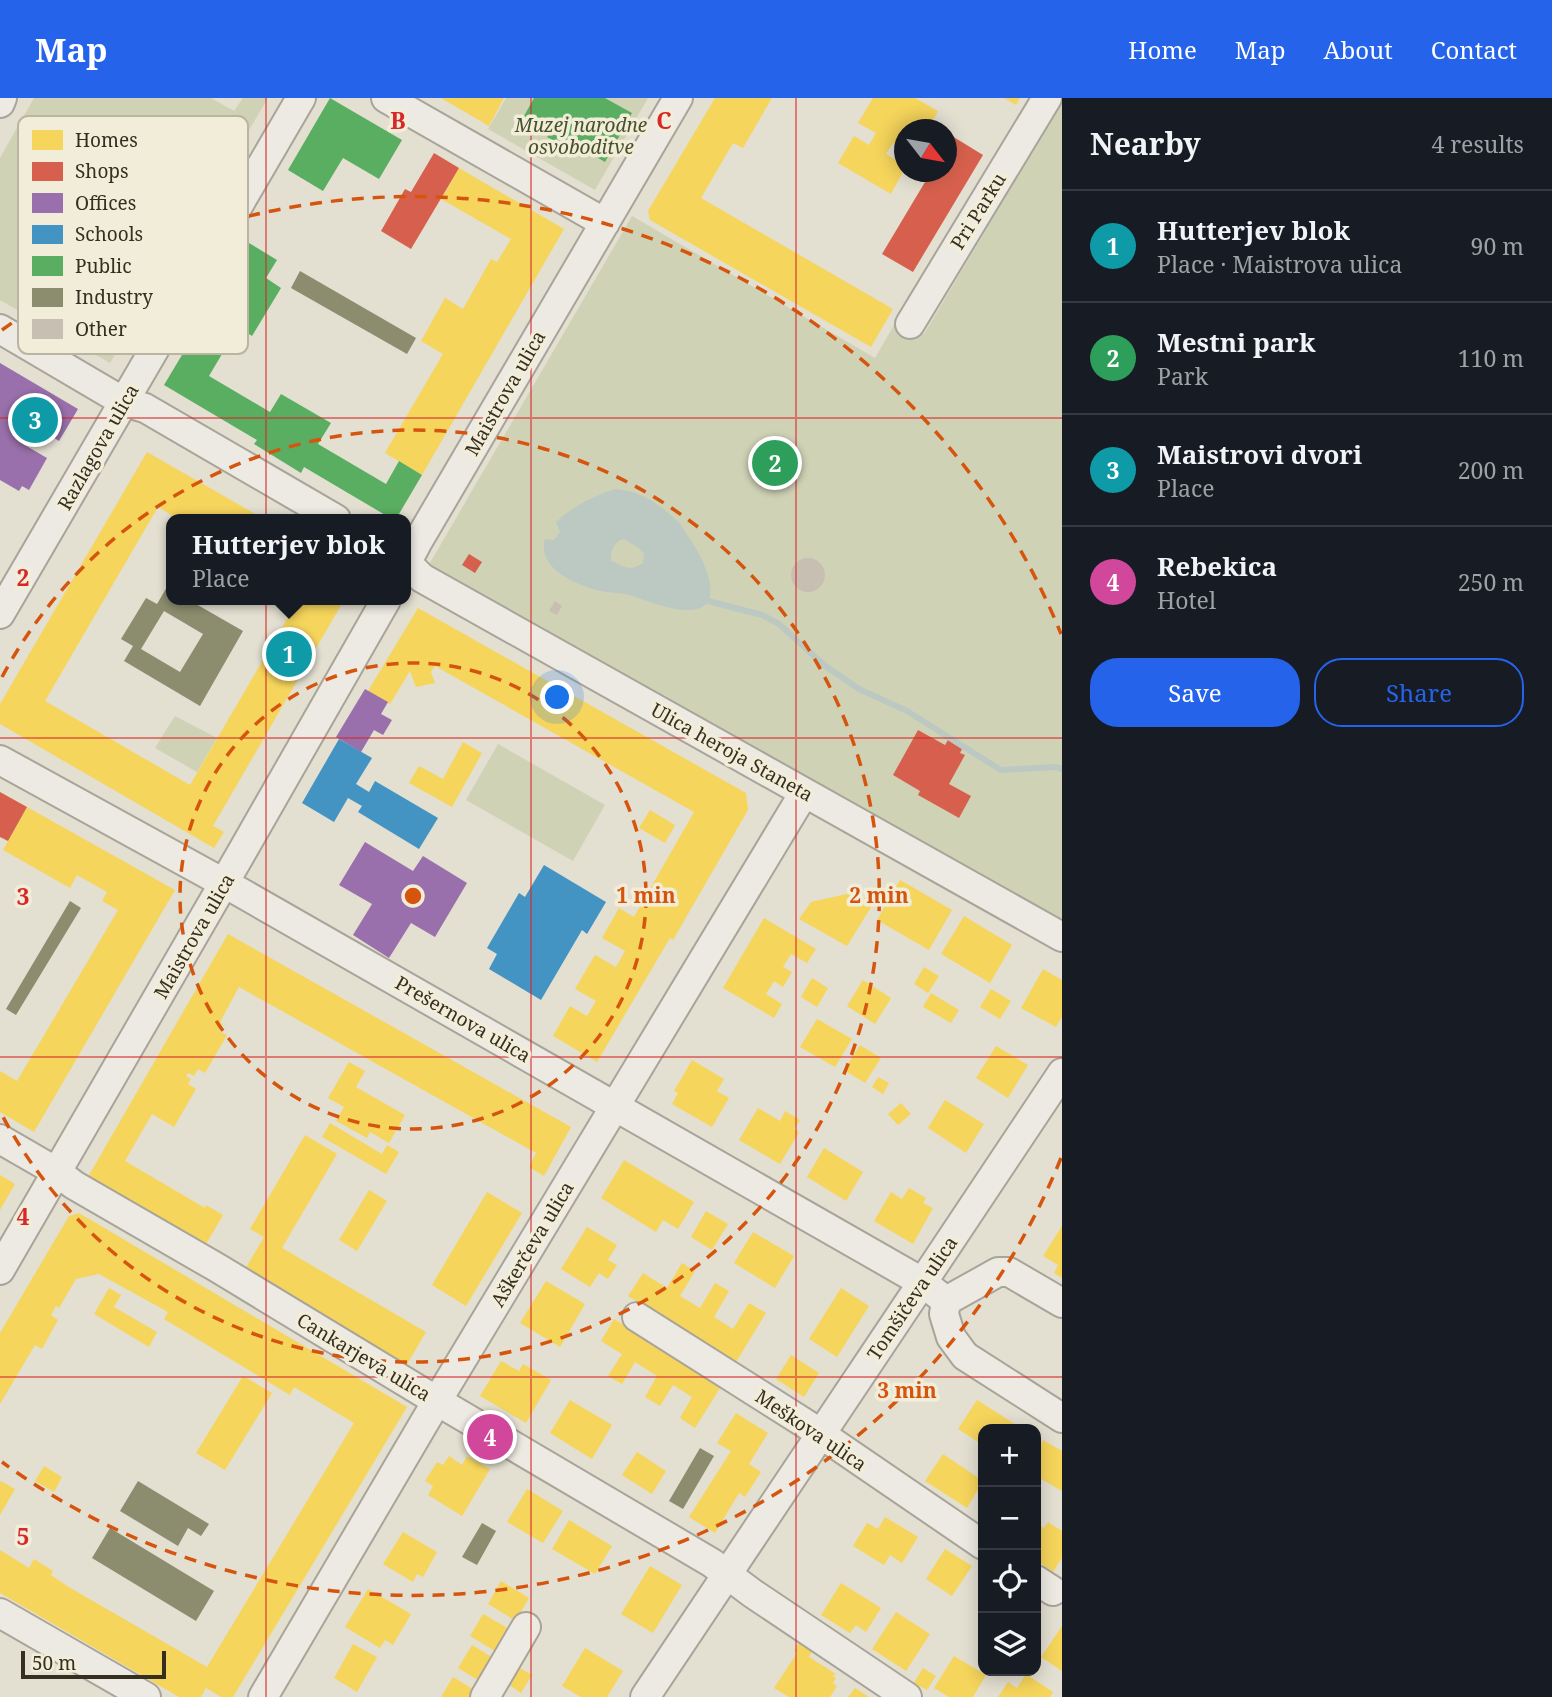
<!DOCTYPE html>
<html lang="en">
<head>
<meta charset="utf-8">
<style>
	body { margin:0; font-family:"Noto Serif",serif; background:#20242c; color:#f1f3f6 }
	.controls { position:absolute; right:21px; bottom:21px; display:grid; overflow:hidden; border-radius:14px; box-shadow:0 4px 18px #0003 }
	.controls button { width:63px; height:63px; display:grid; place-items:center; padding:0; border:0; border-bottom:2px solid #363941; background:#171b24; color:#f1f3f6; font:35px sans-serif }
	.compass { position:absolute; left:894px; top:21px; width:63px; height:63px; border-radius:50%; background:#171b24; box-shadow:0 4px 18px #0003; rotate:121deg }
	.scale { position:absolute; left:21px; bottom:18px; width:145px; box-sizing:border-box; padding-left:7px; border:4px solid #372e22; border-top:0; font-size:19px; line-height:24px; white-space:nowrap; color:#372e22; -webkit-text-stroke:5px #f2edd9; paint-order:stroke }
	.you { position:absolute; left:558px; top:600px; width:24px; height:24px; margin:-18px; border:5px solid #fff; border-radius:50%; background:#1a73e8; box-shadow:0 0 0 10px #1a73e833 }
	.badge { display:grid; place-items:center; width:46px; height:46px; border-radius:50%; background:#2563eb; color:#fff; font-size:23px; font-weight:700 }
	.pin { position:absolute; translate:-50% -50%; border:4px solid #fff; box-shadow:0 2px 7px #0006 }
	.popup { position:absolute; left:166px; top:416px; width:245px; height:91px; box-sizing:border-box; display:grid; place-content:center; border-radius:14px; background:#171b24; filter:drop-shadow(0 2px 5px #0005); font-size:23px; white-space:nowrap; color:#9ea1a6 }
	.popup b { font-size:26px; color:#f1f3f6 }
	.popup::after { content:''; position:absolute; left:50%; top:100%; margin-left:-14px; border:14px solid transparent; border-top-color:#171b24 }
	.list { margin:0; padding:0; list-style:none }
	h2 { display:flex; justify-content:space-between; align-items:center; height:91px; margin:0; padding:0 28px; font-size:30px }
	h2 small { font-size:23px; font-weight:400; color:#9ea1a6 }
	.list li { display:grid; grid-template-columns:46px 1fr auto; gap:21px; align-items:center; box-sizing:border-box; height:112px; padding:0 28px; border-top:2px solid #363941 }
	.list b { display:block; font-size:26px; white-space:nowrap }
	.list p { margin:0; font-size:23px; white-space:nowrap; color:#9ea1a6 }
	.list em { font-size:23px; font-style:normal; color:#9ea1a6 }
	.actions { display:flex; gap:14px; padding:21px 28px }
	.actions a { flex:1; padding:16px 0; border:2px solid #2563eb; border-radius:28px; text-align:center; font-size:24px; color:#2563eb }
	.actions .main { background:#2563eb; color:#fff }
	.icon { flex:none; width:38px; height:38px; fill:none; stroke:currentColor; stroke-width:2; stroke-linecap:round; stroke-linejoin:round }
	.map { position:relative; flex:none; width:1062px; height:1599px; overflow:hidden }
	header { display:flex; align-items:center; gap:42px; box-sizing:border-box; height:98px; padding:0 35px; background:#2563eb; color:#fff }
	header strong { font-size:33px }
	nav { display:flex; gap:38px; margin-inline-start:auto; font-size:24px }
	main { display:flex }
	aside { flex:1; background:#171b24 }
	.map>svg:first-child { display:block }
	.green { fill:#d0d2b6 }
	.water { fill:#bbc9c2; fill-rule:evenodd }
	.homes { fill:#f6d55c }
	.shops { fill:#d6604d }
	.offices { fill:#9970ab }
	.schools { fill:#4393c3 }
	.public { fill:#5aae61 }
	.industry { fill:#8c8c6e; fill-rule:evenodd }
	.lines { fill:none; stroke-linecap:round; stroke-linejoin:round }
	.stream { stroke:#bbc9c2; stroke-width:6 }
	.building { fill:#c7bfb2 }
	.minor-casing { stroke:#a9a499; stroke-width:32 }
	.minor { stroke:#eceae2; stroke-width:28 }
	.grid { fill:none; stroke:#d62828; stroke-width:2; stroke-opacity:0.55 }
	.ring { fill:none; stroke:#d6550e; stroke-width:3.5; stroke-dasharray:12 9 }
	.labels { text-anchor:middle; stroke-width:7; stroke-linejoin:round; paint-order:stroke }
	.park-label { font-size:19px; font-style:italic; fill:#45522b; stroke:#f2edd9 }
	.street-label { font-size:19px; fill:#372e22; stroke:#f2edd9 }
	.key { fill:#f2edd9; stroke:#bab4a2; stroke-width:2 }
	.key-label { font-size:19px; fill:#372e22 }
	.grid-label { font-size:23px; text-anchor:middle; font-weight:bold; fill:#d62828; stroke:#f2edd9; stroke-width:7; stroke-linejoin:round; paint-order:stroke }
	.centre { fill:#d6550e; stroke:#f2edd9; stroke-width:3.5 }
	.ring-label { font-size:21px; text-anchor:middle; font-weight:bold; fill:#d6550e; stroke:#f2edd9; stroke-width:7; stroke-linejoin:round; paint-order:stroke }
</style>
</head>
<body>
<header>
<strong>Map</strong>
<nav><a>Home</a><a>Map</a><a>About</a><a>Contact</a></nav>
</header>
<main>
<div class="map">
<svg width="1062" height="1599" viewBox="0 0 1062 1599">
	<rect width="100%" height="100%" fill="#e3dfd1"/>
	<!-- green -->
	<path class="green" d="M34 0H211L234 13 243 0H268L110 265 0 202V60Z
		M506 0H648L595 92 488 31Z
		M1062 4V832L427 470 632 118 875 260 897 222 924 236Z
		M175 618 217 640 197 674 155 650Z
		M498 646 605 707 573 763 466 702Z"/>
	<!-- water -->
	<path class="water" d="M615 391C622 392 630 393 636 395 652 401 669 414 680 426 684 432 688 439 692 444 701 457 724 501 700 510 683 517 649 504 633 498 621 494 608 495 596 492 573 485 537 470 545 441L554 442 560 434 556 424C573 408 594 398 615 391ZM624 441 640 451 644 456 643 465C628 474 626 469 611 463 610 454 614 443 624 441Z"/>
	<!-- homes -->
	<path class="homes" d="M441 0H504L489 28Z
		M715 0H772L743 50 733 45 701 100 893 211 871 249 650 122 648 113Z
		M873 0H915L938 13 928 32H904V52L893 45 886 56 904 67V72L891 96 838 65 854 38 869 47 876 35 858 25Z
		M1004 0H1020L1016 7Z
		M459 70 564 131 422 377 385 355 443 256 421 243 445 200 463 211 491 161 497 164 511 141 441 101Z
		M147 354 264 421H178L158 409 45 603 190 687 298 502H344L213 728 224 734 214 750 0 626V606Z
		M418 510 746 695 748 712 673 842 670 840 597 964 553 938 570 908 587 918 596 903 575 891 595 857 616 869 625 853 602 840 619 810 634 819 694 714 435 568 431 574 435 585 416 589 410 573 390 606 368 593Z
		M463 644 482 655 452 709 409 685 419 668 443 681Z
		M27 709 175 792 34 1034 0 1014V973L17 983 118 812 102 803 107 794 77 777 70 790 3 752Z
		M650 712 675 727 665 745 639 730Z
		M900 782 952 812 929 852 877 822Z
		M856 794 873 806 847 848 799 821 811 804Z
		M964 818 1012 847 990 885 941 856Z
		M764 820 816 851 807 865 791 856 783 869 792 874 783 889 774 883 766 896 782 906 774 920 723 890Z
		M228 836 571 1029 544 1078 529 1069 536 1055 239 889 220 924 223 926 219 933 227 937 205 975 198 971 194 978 188 975 186 978 191 981 188 986 196 991 174 1029 152 1016 125 1063 205 1110 206 1107 223 1117 205 1148 88 1079Z
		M924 869 939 878 928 895 914 886Z
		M1043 871 1062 882V919L1056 929 1021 910Z
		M812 880 828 890 817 909 801 899Z
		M863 882 891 900 875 926 847 908Z
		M991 891 1011 903 1000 921 980 909Z
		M931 895 959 912 951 925 923 909Z
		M817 921 852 941 835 969 800 949Z
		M860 947 881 960 865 985 844 972Z
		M996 948 1028 967 1008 1000 976 980Z
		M692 962 724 981 717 993 729 1000 712 1029 672 1006 678 995 674 993Z
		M349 964 365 973 356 989 405 1017 389 1045 370 1034 367 1040 336 1023 344 1009 328 1000Z
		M878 979 889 985 883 996 872 989Z
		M945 1002 984 1026 966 1055 928 1030Z
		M901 1005 911 1016 898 1027 888 1016Z
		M758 1010 780 1023 785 1013 800 1022 794 1031 799 1034 780 1066 739 1042Z
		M330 1025 382 1056 387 1047 399 1054 386 1076 322 1039Z
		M305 1037 337 1056 282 1150 426 1234 406 1268 244 1173 264 1139 250 1131Z
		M824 1050 863 1074 846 1103 807 1079Z
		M624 1062 694 1104 678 1131 663 1122 656 1134 601 1100Z
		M0 1077 15 1086 0 1112Z
		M909 1090 926 1100 923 1105 933 1110 913 1146 874 1123 891 1094 902 1101Z
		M369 1092 387 1103 357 1153 339 1142Z
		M487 1094 522 1115 466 1208 432 1187Z
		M706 1113 728 1126 712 1152 691 1139Z
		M79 1115 407 1309 233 1599H221L206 1590 201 1599H179L0 1495V1452L29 1470 34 1461 53 1473 51 1477 67 1488 207 1569 354 1325 294 1289 290 1297 164 1221 168 1214 99 1176 76 1181 59 1210 56 1208 51 1217 58 1222 42 1251 35 1247 0 1306V1235L69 1118Z
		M1062 1128V1180L1054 1175 1058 1167 1043 1158Z
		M587 1129 617 1147 608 1162 617 1167 608 1181 599 1175 590 1189 561 1171Z
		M753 1134 794 1158 775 1190 734 1165Z
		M682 1165 695 1173 680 1198 700 1210 715 1185 729 1193 714 1219 733 1231 749 1205 766 1215 736 1264 628 1198 643 1175 667 1190Z
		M546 1183 585 1206 560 1249 520 1225Z
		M109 1190 121 1197 114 1209 157 1234 149 1249 94 1216Z
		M841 1190 869 1208 837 1259 809 1241Z
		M614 1221 722 1287 695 1330 680 1320 692 1299 673 1287 660 1308 645 1299 657 1278 635 1264 622 1286 608 1278 622 1256 601 1243Z
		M791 1257 819 1275 804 1299 776 1281Z
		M501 1263 519 1273 523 1266 551 1282 526 1325 480 1298Z
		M243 1278 272 1295 225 1372 196 1355Z
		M570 1302 612 1327 592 1361 550 1335Z
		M977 1302 1018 1328 1015 1331H983V1347L958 1331Z
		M736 1315 768 1335 749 1366 761 1374 745 1399 739 1395 715 1435 689 1419 731 1353 717 1345Z
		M1043 1342 1062 1353V1393L1036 1378V1355Z
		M637 1354 666 1373 652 1396 622 1377Z
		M943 1356 983 1383 967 1410 925 1383Z
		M449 1358 462 1367 467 1358 490 1371 462 1418 428 1397 433 1388 425 1383 437 1364 443 1367Z
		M44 1368 62 1379 54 1394 35 1383Z
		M1 1383 15 1391 0 1417V1384Z
		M527 1391 563 1413 543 1445 507 1424Z
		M885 1419 918 1439 902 1465 890 1457 884 1467 853 1448 867 1425 878 1431Z
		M569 1422 612 1448 595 1476 552 1451Z
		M1048 1424 1062 1433V1460L1053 1474 1036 1462V1425L1044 1430Z
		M403 1434 437 1454 423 1479 417 1476 413 1484 383 1466Z
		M945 1451 972 1468 952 1498 926 1481Z
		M650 1468 682 1487 653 1535 621 1516Z
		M501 1483 529 1500 516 1523 488 1506Z
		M841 1485 881 1510 866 1534 856 1527 850 1535 821 1517Z
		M368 1491 411 1516 393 1547 385 1542 380 1550 345 1529Z
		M896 1514 930 1536 906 1573 872 1551Z
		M483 1516 511 1532 498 1555 470 1538Z
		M1062 1528V1573L1041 1559Z
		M800 1543 813 1552 809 1559 836 1576 833 1578 836 1580 833 1585 837 1588 830 1599H789L774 1590 797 1555 794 1553Z
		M353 1546 377 1559 357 1594 334 1580Z
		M472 1547 500 1564 486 1587 458 1570Z
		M585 1550 623 1573 607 1599H581L562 1588Z
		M954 1558 986 1577 973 1599H949L934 1590Z
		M516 1568 532 1577 521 1595 506 1585Z
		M923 1570 936 1578 927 1592 914 1585Z
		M1026 1576 1053 1594 1050 1599H998L1008 1584 1017 1590Z
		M453 1579 481 1596 479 1599H441Z
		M855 1590 869 1599H848Z"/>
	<!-- shops -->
	<path class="shops" d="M952 38 983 57 913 174 882 156 931 74H946V48Z
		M434 55 459 70 411 151 381 133 405 91 411 94Z
		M469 456 482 464 475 475 462 467Z
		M918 632 945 647 948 642 962 651 960 655 965 657 949 686 971 698 959 720 918 697 920 693 893 677Z
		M0 694 27 709 8 743 0 739Z"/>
	<!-- offices -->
	<path class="offices" d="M0 265 78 311 59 343 50 337 46 343 30 334 23 346 47 360 29 392 22 388 19 393 0 382Z
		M365 591 388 604 381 616 392 622 383 637 374 632 361 654 336 639Z
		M365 744 413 773 423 758 467 785 435 839 411 825 389 860 353 837 372 806 339 787Z"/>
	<!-- schools -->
	<path class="schools" d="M339 641 372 660 356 686 369 694 375 683 438 720 419 751 358 714 362 708 348 700 334 724 302 705Z
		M544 767 606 804 587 836 582 832 541 902 489 871 497 856 487 850 519 795 525 799Z"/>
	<!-- public -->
	<path class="public" d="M330 0 402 42 379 81 343 60 323 93 288 72Z
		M534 0H605L632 15 605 64 579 49 576 55 547 39 551 33 524 18Z
		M249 145 277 162 266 180 281 190 252 238 238 229 209 278 270 314 281 296 331 325 318 346 386 386 399 363 422 377 396 421H392L304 369 301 375 254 346 257 342 164 287Z"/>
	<!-- industry -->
	<path class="industry" d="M300 173 416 240 407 256 291 190Z
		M167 489 172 492V502H189L243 533 200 608 124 563 133 548 121 541 146 500 157 506ZM164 513 203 536 180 574 141 551Z
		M70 803 81 810 16 917 6 911Z
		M700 1350 714 1358 683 1411 669 1403Z
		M138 1383 209 1426 201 1438 188 1430 178 1448 120 1413Z
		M482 1425 496 1433 477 1467 462 1459Z
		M110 1430 214 1493 196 1523 92 1460Z"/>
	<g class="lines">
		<!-- stream -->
		<path class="stream" d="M708 503 762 517 779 526 824 567 859 591 907 613 996 669 1001 672 1056 669 1062 671"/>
	</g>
	<!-- building -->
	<path class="building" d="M791 477a17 17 0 1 1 34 0a17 17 0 1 1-34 0Z
		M555 503 562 508 557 517 549 513Z"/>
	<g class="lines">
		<!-- minor casing -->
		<g class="minor-casing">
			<path id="minor" d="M386 0 605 125
				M0 5 2 0
				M910 226 1047 0
				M0 231 124 304 145 310 336 421
				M406 464 422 480 1062 839
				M406 466 417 445 678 0
				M0 516 301 0
				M0 662 240 794 922 1184 946 1203 944 1216 951 1239 965 1258 1062 1320
				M0 1041 57 1074 74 1087 216 1169 437 1303 712 1465 752 1495 907 1599
				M0 1172 239 759 386 502
				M946 1203 998 1174H1009L1062 1205
				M637 1219 806 1326 983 1447
				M1036 1482 1053 1493
				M0 1515 146 1599
				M263 1599 437 1303 804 695
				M485 1599 526 1529
				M645 1599C785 1392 923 1183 1062 975"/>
		</g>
		<!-- minor -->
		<use href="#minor" class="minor"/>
	</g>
	<!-- grid -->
	<path class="grid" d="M266 0V1599M531 0V1599M796 0V1599M0 320H1062M0 640H1062M0 959H1062M0 1279H1062"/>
	<!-- distance rings -->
	<g class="ring">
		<circle cx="413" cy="798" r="233"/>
		<path d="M2 579A466 466 0 1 1 2 1017"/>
		<path d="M1061 1060A699 699 0 0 1 2 1364M2 232A699 699 0 0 1 1061 536"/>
	</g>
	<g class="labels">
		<!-- park labels -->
		<g class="park-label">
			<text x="581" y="34">Muzej narodne<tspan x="581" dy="22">osvoboditve</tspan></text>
		</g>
		<!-- street labels -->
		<g class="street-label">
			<text transform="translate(978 113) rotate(-58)" y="7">Pri Parku</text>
			<text transform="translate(505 295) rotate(-60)" y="7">Maistrova ulica</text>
			<text transform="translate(98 349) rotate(-60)" y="7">Razlagova ulica</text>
			<text transform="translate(732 654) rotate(29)" y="7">Ulica heroja Staneta</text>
			<text transform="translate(194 838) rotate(-60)" y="7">Maistrova ulica</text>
			<text transform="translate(463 921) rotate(30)" y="7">Prešernova ulica</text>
			<text transform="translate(532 1146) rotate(-59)" y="7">Aškerčeva ulica</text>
			<text transform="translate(912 1200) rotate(-56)" y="7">Tomšičeva ulica</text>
			<text transform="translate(364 1259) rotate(31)" y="7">Cankarjeva ulica</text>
			<text transform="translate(811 1332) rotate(34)" y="7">Meškova ulica</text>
		</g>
	</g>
	<!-- legend -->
	<rect x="18" y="18" width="230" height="238" rx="10" class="key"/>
	<rect x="32" y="32" width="31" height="20" fill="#f6d55c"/>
	<rect x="32" y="64" width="31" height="19" fill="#d6604d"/>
	<rect x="32" y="95" width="31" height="20" fill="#9970ab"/>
	<rect x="32" y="127" width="31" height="19" fill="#4393c3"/>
	<rect x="32" y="158" width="31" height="20" fill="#5aae61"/>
	<rect x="32" y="190" width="31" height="19" fill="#8c8c6e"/>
	<rect x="32" y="221" width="31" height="20" fill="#c7bfb2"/>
	<g class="key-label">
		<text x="75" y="49">Homes</text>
		<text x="75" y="80">Shops</text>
		<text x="75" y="112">Offices</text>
		<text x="75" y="143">Schools</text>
		<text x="75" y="175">Public</text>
		<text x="75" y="206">Industry</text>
		<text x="75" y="238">Other</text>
	</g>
	<g class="grid-label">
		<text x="398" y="31">B</text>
		<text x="664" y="31">C</text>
		<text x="23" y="488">2</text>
		<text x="23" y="807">3</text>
		<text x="23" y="1127">4</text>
		<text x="23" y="1447">5</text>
	</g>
	<circle cx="413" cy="798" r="10" class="centre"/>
	<g class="ring-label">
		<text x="646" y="805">1 min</text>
		<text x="879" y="805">2 min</text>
		<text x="907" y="1300">3 min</text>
	</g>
</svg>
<div class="controls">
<button>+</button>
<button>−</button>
<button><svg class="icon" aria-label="locate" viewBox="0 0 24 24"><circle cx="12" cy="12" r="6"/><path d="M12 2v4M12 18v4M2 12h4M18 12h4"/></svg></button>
<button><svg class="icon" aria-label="layers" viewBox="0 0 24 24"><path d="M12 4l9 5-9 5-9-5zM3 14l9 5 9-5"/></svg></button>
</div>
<svg class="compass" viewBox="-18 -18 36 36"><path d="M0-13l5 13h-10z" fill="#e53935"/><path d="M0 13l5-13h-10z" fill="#9ea1a6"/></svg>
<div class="scale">50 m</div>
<div class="you"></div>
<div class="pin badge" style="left:289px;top:556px;background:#0f9aa8">1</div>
<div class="popup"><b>Hutterjev blok</b>Place</div>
<div class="pin badge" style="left:775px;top:365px;background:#2e9e5b">2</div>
<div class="pin badge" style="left:35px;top:322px;background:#0f9aa8">3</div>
<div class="pin badge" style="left:490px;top:1339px;background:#d1479c">4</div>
</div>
<aside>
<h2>Nearby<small>4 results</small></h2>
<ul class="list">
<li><span class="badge" style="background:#0f9aa8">1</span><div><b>Hutterjev blok</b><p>Place · Maistrova ulica</p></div><em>90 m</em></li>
<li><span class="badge" style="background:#2e9e5b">2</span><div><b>Mestni park</b><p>Park</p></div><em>110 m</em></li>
<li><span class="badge" style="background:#0f9aa8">3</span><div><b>Maistrovi dvori</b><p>Place</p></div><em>200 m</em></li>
<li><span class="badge" style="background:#d1479c">4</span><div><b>Rebekica</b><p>Hotel</p></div><em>250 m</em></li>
</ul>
<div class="actions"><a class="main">Save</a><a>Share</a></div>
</aside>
</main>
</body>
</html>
